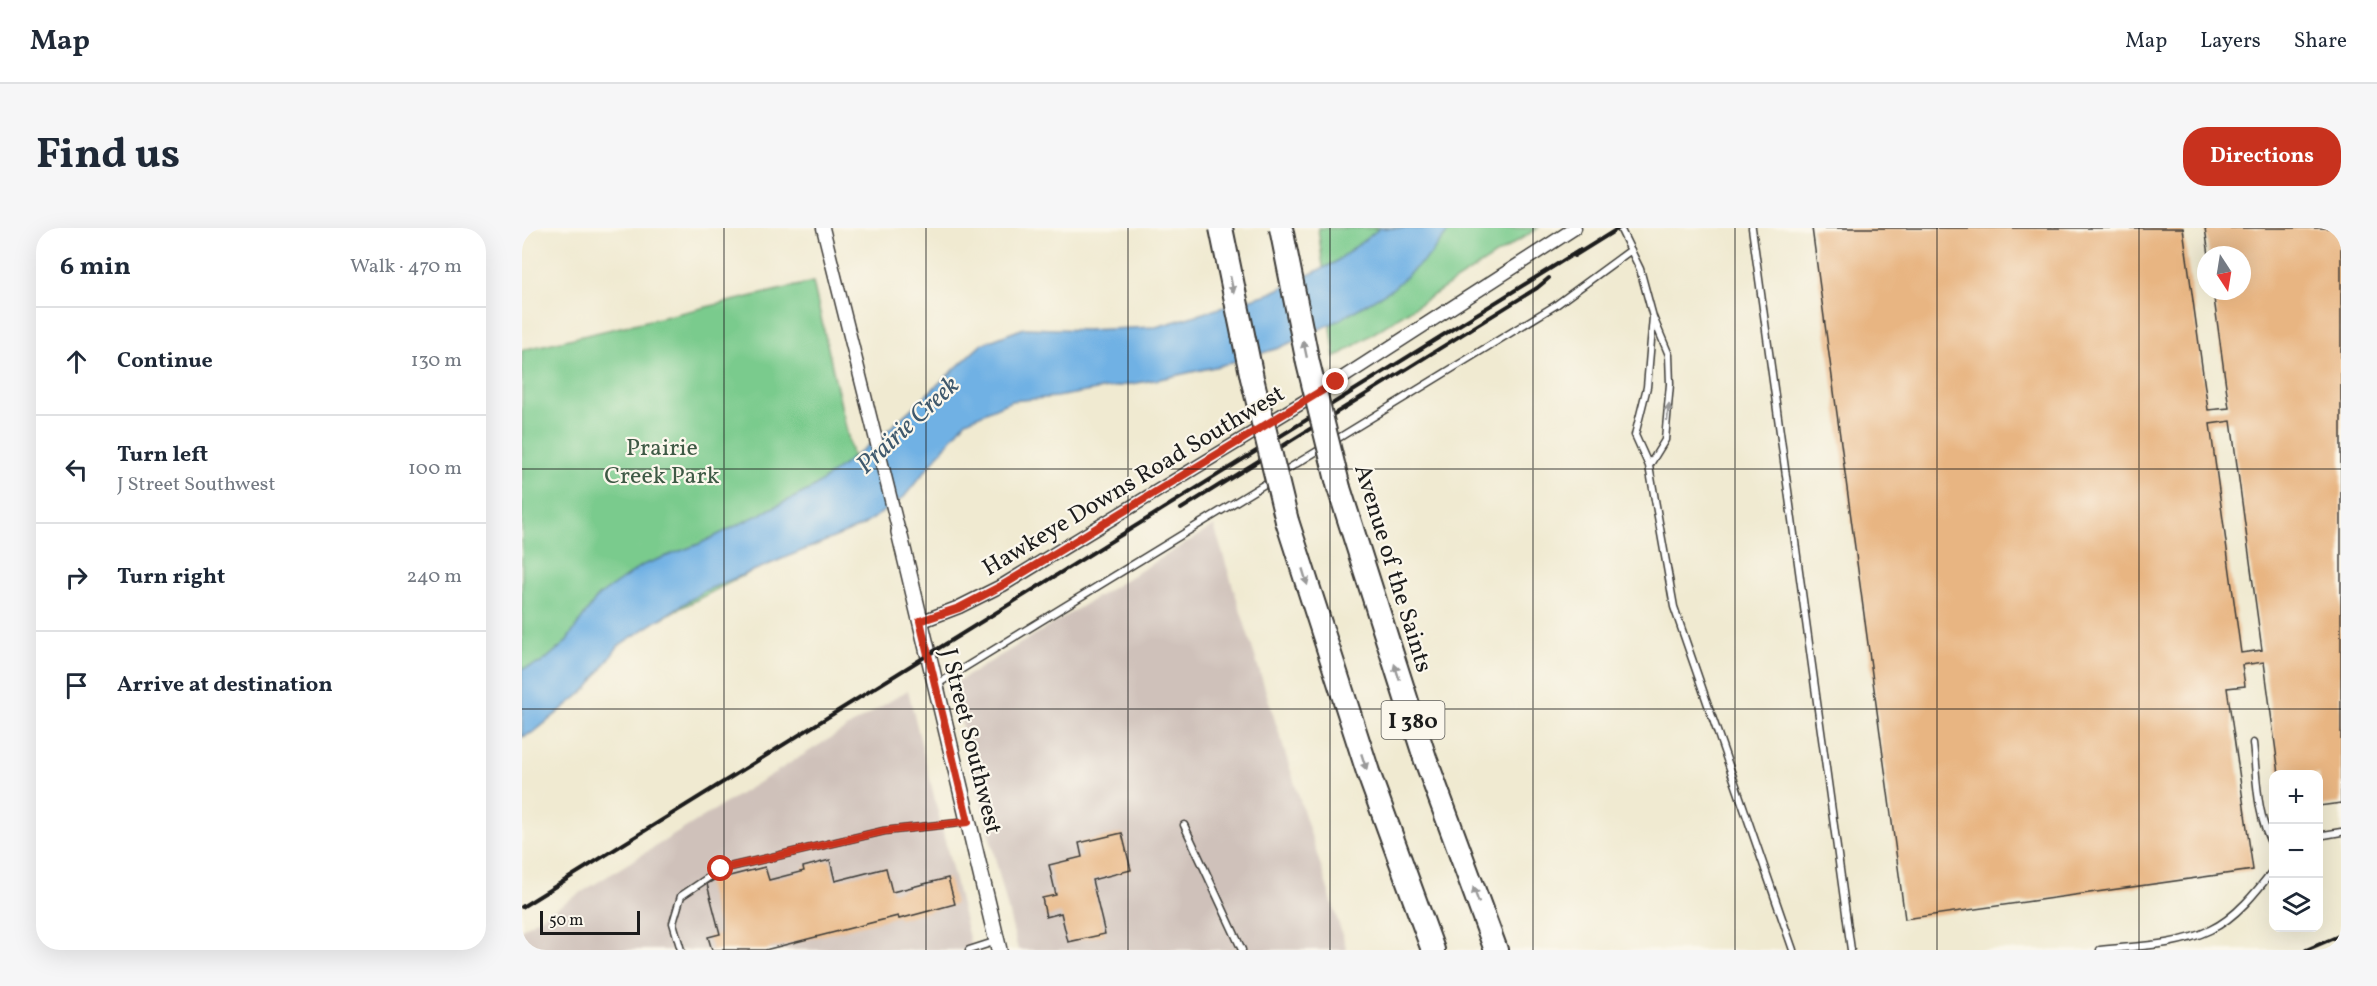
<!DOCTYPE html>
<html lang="en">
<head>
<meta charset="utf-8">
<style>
	body { margin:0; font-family:Vollkorn,serif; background:#f6f6f7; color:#1f2937 }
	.controls { position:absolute; right:18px; bottom:18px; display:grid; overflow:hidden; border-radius:12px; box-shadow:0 6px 24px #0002 }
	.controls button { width:54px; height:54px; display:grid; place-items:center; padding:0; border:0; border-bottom:2px solid #e0e1e3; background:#fff; color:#1f2937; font:30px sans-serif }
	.compass { position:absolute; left:1675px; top:18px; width:54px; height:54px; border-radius:50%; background:#fff; box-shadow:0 6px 24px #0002; rotate:168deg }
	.scale { position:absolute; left:18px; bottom:15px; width:100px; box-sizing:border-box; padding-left:6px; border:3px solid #1c1c1c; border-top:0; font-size:16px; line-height:21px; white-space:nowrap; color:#1c1c1c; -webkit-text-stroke:4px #fbf7ec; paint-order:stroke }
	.stop { position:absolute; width:18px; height:18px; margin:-14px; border:4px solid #c8321e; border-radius:50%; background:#fff }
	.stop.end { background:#c8321e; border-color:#fff; box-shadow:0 2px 6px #0008 }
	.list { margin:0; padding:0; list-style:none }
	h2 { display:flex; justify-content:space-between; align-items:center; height:78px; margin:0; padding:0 24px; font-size:26px }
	h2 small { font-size:20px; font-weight:400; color:#747a83 }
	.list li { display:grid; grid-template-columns:39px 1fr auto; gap:18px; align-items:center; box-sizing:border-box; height:108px; padding:0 24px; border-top:2px solid #e0e1e3 }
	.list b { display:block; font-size:22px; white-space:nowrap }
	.list p { margin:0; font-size:20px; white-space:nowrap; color:#747a83 }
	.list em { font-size:20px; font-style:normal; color:#747a83 }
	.icon { flex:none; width:33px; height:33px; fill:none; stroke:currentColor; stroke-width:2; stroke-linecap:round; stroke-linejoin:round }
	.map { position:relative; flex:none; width:1819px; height:722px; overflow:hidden; border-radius:24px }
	header { display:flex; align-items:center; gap:36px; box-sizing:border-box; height:84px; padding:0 30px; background:#fff; border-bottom:2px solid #e0e1e3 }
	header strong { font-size:28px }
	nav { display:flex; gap:33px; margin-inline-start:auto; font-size:21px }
	.intro { display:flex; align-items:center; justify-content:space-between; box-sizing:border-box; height:144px; padding:0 36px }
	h1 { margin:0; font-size:42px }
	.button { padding:15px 27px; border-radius:24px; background:#c8321e; color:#fff; font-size:21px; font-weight:700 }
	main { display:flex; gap:36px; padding:0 36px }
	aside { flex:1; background:#fff; border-radius:24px; box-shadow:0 6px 24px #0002 }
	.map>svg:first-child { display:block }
	.industrial { fill:#cfc1ba }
	.green { fill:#7acb8d; stroke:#4b7454; stroke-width:1.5 }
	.water { fill:#70b1e4; stroke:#466680; stroke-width:1.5 }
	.building { fill:#e8b582; fill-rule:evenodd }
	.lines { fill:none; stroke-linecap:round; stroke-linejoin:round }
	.service-casing { stroke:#3c3b37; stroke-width:9 }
	.minor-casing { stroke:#3c3b37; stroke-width:15 }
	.tertiary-casing { stroke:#3c3b37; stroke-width:18 }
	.motorway-casing { stroke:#3c3b37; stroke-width:26 }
	.service { stroke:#fff; stroke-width:6 }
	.minor { stroke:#fff; stroke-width:12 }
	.tertiary { stroke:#fff; stroke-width:15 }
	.motorway { stroke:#fff; stroke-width:22 }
	.rail { stroke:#1c1c1c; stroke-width:4 }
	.motorway-bridge-casing { stroke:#3c3b37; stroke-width:26; stroke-linecap:butt }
	.motorway-bridge { stroke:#fff; stroke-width:22 }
	.oneway { fill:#999 }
	.route { stroke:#c8321e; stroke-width:8 }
	.grid { fill:none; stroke:#1c1c1c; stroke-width:1.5; stroke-opacity:0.55 }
	.labels { text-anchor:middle; stroke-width:4.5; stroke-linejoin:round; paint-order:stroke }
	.shield { fill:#fbf7ec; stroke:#5f5e5a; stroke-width:1.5 }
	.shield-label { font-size:22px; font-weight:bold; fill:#1c1c1c }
	.park-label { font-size:24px; fill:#3d5944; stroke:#fbf7ec }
	.street-label { font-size:24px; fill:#1c1c1c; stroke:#fbf7ec }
	.water-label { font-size:26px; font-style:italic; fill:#3e586c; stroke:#fbf7ec }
</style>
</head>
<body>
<header>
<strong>Map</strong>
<nav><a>Map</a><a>Layers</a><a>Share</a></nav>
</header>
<div class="intro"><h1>Find us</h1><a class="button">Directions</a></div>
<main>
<aside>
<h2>6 min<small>Walk · 470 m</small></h2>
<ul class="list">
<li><svg class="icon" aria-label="ahead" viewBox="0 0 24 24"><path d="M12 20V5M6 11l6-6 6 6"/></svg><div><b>Continue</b></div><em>130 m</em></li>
<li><svg class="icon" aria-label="left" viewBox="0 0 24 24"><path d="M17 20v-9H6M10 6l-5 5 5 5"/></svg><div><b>Turn left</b><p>J Street Southwest</p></div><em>100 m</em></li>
<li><svg class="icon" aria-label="right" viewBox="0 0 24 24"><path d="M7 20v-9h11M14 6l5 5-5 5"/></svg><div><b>Turn right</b></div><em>240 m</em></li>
<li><svg class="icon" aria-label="arrive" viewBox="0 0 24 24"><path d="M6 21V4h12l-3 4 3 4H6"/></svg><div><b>Arrive at destination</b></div></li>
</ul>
</aside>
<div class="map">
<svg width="1819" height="722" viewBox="0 0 1819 722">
	<rect width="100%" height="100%" fill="#fbf7ec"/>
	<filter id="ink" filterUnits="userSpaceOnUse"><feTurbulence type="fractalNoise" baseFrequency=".0167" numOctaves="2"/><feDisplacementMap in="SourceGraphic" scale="12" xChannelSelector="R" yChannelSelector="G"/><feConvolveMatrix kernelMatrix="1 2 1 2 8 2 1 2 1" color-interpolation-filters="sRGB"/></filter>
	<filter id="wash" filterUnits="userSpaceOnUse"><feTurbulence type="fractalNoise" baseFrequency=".008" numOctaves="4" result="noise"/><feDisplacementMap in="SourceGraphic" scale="24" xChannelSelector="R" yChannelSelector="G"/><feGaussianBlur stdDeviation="1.35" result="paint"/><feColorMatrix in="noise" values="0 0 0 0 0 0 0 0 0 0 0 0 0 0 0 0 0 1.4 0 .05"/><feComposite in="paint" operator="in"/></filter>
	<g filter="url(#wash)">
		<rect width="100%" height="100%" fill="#f0ead1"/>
		<!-- industrial -->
		<path class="industrial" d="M692 298 825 722H496L430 457Z
			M386 462 450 722H0V701Z"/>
		<!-- green -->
		<path class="green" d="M796 0H1016L813 130Z
			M291 54 343 284 25 450H0V122Z"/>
		<!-- water -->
		<path class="water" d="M858 0H929L908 27 870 61 817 92 757 120 697 138 638 151 534 169 489 173 444 193 382 269 340 298 182 363 97 417 66 460 12 504 0 509V441L19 435 43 415 75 369 121 337 177 316 291 260 366 202 460 116 502 100 564 102 634 99 746 66 812 35Z"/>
		<g id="blocks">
			<!-- building -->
			<path class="building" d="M1290 0H1661L1686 182 1707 180 1691 63H1720V27H1687L1683 0H1819V575L1797 578V546H1757L1742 434 1720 437 1723 458 1705 460 1731 642 1383 691ZM1709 193 1740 422 1719 425 1688 196Z
				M600 605 609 642 570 652 583 706 546 714 539 685 524 689 520 670 534 667 527 637 560 629 557 615Z
				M308 632 313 653 364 640 370 664 426 650 433 676 377 691 376 688 243 722H190L186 709 198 706 185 656 192 652 243 639 247 652 282 643 281 639Z"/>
		</g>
	</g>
	<g filter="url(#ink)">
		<use href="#blocks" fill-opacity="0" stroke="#3c3b37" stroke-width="1.5"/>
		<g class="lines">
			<!-- service casing -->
			<g class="service-casing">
				<path id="service" d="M1098 0 1118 41 1131 89
					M1230 0 1329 722
					M810 214 1034 77 1109 22
					M1127 238 1143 212 1148 156 1147 127 1131 89 1125 159 1113 207 1127 238 1152 379 1271 722
					M759 245 802 219
					M414 457 751 251
					M1731 515C1735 550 1734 589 1752 620
					M662 597 720 722
					M1796 608 1819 604
					M159 722 151 695 159 668 199 641 362 603 446 594
					M447 722 475 713
					M1578 722C1614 718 1655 718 1688 702 1714 690 1735 663 1752 641"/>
			</g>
			<!-- minor casing -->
			<g class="minor-casing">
				<path id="minor" d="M301 0 377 304
					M398 394 437 379 481 357 814 154 1053 0"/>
			</g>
			<!-- tertiary casing -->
			<g class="tertiary-casing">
				<path id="tertiary" d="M377 304 477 722"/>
			</g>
			<!-- motorway casing -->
			<g class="motorway-casing">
				<path id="motorway" d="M817 260 903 530 974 722
					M765 293 846 544 911 722"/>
			</g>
			<!-- service -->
			<use href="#service" class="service"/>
			<!-- minor -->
			<use href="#minor" class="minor"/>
			<!-- tertiary -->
			<use href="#tertiary" class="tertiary"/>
			<!-- motorway -->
			<use href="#motorway" class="motorway"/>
			<!-- rail -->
			<path class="rail" d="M1052 28 1097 0
				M659 281 1015 60 1027 50
				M0 679 1058 22
				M1784 722 1819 707"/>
			<!-- motorway-bridge casing -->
			<g class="motorway-bridge-casing">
				<path id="motorway-bridge" d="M699 0 730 150 765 293
					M759 0 786 135 817 260"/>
			</g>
			<!-- motorway-bridge -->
			<use href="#motorway-bridge" class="motorway-bridge"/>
		</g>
		<!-- one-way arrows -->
		<defs><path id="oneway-solid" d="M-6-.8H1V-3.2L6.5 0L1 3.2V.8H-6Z" transform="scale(1.5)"/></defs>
		<g class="oneway">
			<use href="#oneway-solid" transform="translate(710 57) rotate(78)"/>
			<use href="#oneway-solid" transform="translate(783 121) rotate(-102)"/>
			<use href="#oneway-solid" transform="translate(1146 184) rotate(-84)"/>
			<use href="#oneway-solid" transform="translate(783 349) rotate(73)"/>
			<use href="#oneway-solid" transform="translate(875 444) rotate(-108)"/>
			<use href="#oneway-solid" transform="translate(842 534) rotate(72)"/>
			<use href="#oneway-solid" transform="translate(954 667) rotate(-110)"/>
		</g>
	</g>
	<g class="lines" filter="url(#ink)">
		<!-- route -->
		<path class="route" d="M199 641 362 603 446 594 398 393 437 380 481 357 814 154"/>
	</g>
	<!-- grid -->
	<path class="grid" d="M202 0V722M404 0V722M606 0V722M808 0V722M1011 0V722M1213 0V722M1415 0V722M1617 0V722M0 241H1819M0 481H1819"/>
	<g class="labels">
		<!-- shield labels -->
		<rect class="shield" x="859.5" y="473" width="63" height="38" rx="4.5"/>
		<g class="shield-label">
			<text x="891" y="500">I 380</text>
		</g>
		<!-- park labels -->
		<g class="park-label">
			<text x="140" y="227">Prairie<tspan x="140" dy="28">Creek Park</tspan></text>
		</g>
		<!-- street labels -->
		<g class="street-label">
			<text transform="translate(611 252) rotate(-31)" y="8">Hawkeye Downs Road Southwest</text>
			<text transform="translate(872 340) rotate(73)" y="8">Avenue of the Saints</text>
			<text transform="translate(450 513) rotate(76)" y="8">J Street Southwest</text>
		</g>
		<!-- water labels -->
		<g class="water-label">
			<text transform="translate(385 196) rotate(-43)" y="9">Prairie Creek</text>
		</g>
	</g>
</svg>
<div class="controls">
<button>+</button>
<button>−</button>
<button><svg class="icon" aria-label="layers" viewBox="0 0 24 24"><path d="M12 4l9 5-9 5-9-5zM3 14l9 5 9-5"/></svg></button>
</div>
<svg class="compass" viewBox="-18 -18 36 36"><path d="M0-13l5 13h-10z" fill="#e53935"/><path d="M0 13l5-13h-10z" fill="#747a83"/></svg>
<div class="scale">50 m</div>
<div class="stop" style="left:199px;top:641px"></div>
<div class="stop end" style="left:814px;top:154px"></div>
</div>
</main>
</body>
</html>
